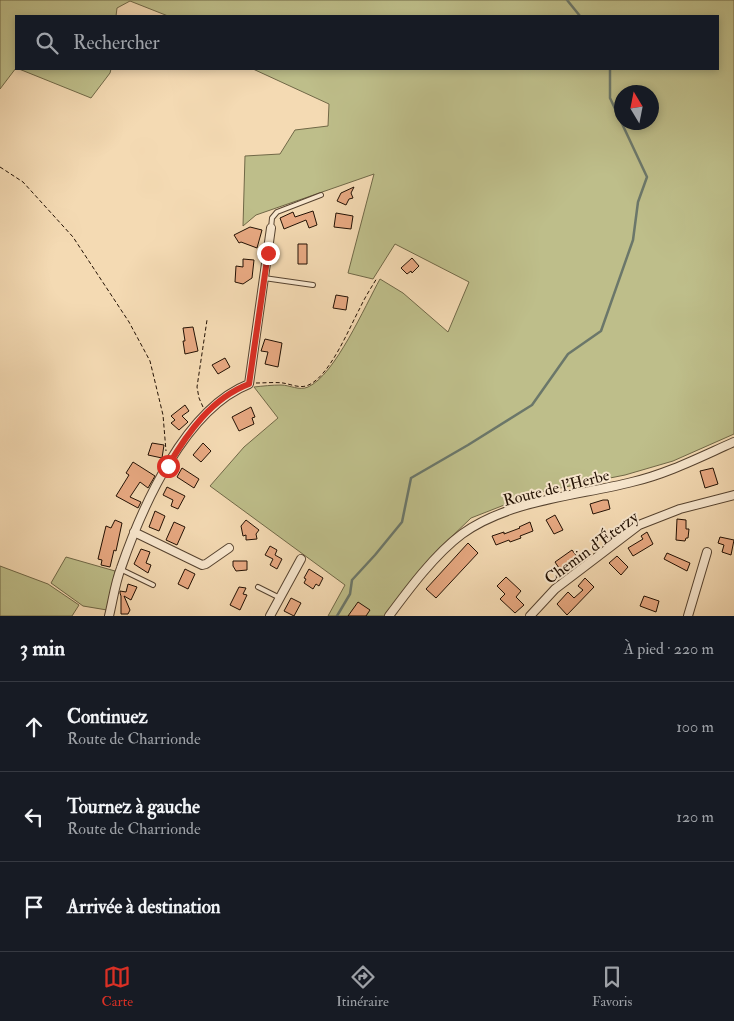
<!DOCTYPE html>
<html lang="fr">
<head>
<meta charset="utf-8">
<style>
	body { margin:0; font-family:"IM FELL Double Pica",serif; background:#20242c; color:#f1f3f6 }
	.compass { position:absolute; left:614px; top:85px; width:45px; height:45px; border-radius:50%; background:#171b24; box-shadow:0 2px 8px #0003; rotate:350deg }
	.stop { position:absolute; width:15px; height:15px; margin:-11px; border:4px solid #d93025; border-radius:50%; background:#fff }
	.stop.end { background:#d93025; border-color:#fff; box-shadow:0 1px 5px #0008 }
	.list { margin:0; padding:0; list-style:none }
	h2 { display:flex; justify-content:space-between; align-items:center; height:65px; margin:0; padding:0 20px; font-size:21px }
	h2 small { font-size:16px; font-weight:400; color:#9ea1a6 }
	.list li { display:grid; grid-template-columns:32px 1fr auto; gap:15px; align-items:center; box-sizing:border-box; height:90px; padding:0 20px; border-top:1px solid #363941 }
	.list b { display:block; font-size:19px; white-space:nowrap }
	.list p { margin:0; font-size:16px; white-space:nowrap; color:#9ea1a6 }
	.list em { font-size:16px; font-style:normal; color:#9ea1a6 }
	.icon { flex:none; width:28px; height:28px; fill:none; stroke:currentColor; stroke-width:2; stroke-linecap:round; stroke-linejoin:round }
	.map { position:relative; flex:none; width:734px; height:616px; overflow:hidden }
	.search { position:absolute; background:#171b24; box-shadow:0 2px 8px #0003; left:15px; right:15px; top:15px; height:55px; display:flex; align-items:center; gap:12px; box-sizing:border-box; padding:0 18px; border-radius:0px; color:#9ea1a6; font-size:19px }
	.sheet { height:335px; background:#171b24 }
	nav { display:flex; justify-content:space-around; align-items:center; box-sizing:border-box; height:70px; border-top:1px solid #363941; background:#171b24; font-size:14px; color:#9ea1a6 }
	nav a { display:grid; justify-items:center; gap:2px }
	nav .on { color:#d93025 }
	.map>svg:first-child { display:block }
	.green { fill:#bebe8a; stroke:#706847; fill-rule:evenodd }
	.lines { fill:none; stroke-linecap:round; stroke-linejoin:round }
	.stream { stroke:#6b776a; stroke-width:2.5 }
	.building { fill:#e8a982; stroke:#221104 }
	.service-casing { stroke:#564330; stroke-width:6 }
	.minor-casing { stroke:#564330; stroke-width:10 }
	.path { stroke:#221104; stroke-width:1; stroke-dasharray:4 2.5; stroke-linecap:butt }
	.service { stroke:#f8e7ce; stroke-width:4 }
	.minor { stroke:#f8e7ce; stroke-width:8 }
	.route { stroke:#d93025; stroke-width:6 }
	.labels { text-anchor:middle; stroke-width:4; stroke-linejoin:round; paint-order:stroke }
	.street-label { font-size:16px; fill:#221104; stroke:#f8e7ce }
</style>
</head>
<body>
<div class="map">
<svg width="734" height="616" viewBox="0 0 734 616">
	<rect width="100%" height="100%" fill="#f4dab3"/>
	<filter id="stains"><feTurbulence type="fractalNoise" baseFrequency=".004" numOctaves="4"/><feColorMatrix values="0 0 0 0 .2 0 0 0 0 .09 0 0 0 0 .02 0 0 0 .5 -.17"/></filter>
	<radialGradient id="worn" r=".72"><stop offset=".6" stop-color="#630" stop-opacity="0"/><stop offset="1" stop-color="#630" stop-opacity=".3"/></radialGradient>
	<!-- green -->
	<path class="green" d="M0 0H734V434L673 461 625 475 535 493 471 518 446 542 386 613 388 616H328L345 585 210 486 244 447 278 418 254 387C263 386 272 385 281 385 290 385 299 391 308 387 335 375 365 306 380 279L403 293 448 332 469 282 395 244 373 279 348 273 374 174 256 215 243 226 245 156 280 154 295 130 328 126 329 104 253 69H718V16H168L130 1 117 8 116 16H16V68L0 89ZM622 92H652V122H622Z
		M19 69H111L110 73 91 98Z
		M66 557 115 571 107 610 83 606 51 583Z
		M0 566 48 584 79 605 72 616H0Z"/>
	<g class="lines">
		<!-- stream -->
		<path class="stream" d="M567 0 580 16
			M337 616 350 594 352 580 375 555 402 522 411 478 468 445 532 405 568 354 601 331 633 240 638 202 647 177 610 98V69"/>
	</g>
	<!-- building -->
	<path class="building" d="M354 187 351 193 353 198 349 199 346 205 337 201 341 193Z
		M313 211 317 225 309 228 306 220 284 229 280 218 293 212 295 217Z
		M336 213 353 216 351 229 334 227Z
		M250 227 262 230 257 248 241 242 239 243 234 235Z
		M298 244H307V264H298Z
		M412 258 419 266 412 273 411 271 407 274 401 268Z
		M243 259 254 260 252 278 243 284 235 282 236 266 243 267Z
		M336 295 348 297 346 310 333 308Z
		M193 327 198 351 185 354 183 341H185L183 328Z
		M265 339 282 343 278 367 265 364 268 352 261 351Z
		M225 358 230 367 218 374 212 365Z
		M185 405 189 411 182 416 188 422 179 430 171 423 175 420 171 416Z
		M251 407 255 417 252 418 254 424 239 431 232 417Z
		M152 443 164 445 162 458 148 455Z
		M203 443 211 451 201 462 193 455Z
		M133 462 155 476 148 488 140 482 130 497 141 502 138 508 116 496 129 475 126 473Z
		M182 468 199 479 194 488 177 477Z
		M713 468 718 484 705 488 700 471Z
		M167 487 185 496 178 509 171 506 173 500 163 495Z
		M603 500H608L610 509 593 514 590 504Z
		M155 511 165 516 159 531 149 527Z
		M555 515 563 530 554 534 546 520Z
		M677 519 686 520V529H689L688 538H686L685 541 676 540Z
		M115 520 122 523 116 551 114 550 110 567 101 565 102 560 98 559 106 526 111 528Z
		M246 520 259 530 256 534 257 539 246 540V535L243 536 241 526Z
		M174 522 185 527 177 545 166 540Z
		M530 522 533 531 520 536 521 538 510 542 509 540 496 545 492 536 504 532V534L520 528 519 527Z
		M647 532 653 544 633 556 628 548 643 539 641 536Z
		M720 537 734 540 731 555 722 552 724 545 718 543Z
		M468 543 478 553 436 598 426 589Z
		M270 546 277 550 275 555 282 559 277 569 270 565 273 559 265 555Z
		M141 549 150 552 146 563 151 565 148 573 134 564Z
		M572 550 578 558 561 571 555 562Z
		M667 553 690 563 687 571 664 559Z
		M617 556 628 567 621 575 609 563Z
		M233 561H247V570L236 571 233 566Z
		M185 569 195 574 188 589 178 584Z
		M309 569 323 578 319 586 316 584 313 589 304 583 306 579 304 578Z
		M506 577 521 591 516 597 524 605 515 613 500 599 505 594 497 586Z
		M585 578 594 587 567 615 557 604 568 592 574 598 583 590 578 586Z
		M128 584 137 587 131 600 124 596 130 610 128 614H121V596L120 593V591L126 592Z
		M239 587 246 588 243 594 247 595 240 610 230 605Z
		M644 596 659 601 656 612 640 606Z
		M291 598 301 603 294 616 284 611Z
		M358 602 370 610 366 616H348Z"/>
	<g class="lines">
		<!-- service casing -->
		<g class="service-casing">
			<path id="service" d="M271 228 272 218 277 212 321 195
				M264 278 313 285
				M120 569 153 585
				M258 587 280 598"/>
		</g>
		<!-- minor casing -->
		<g class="minor-casing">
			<path id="minor" d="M134 532 202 565 206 564 229 548
				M109 616C113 600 115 583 121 568 142 507 185 409 249 384L271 228
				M270 616 301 559
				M389 616C409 589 435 554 462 534 509 500 577 496 632 482 667 474 700 457 734 442
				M530 616 555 589 639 525 680 509 734 495
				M688 616 707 552"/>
		</g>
		<!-- path -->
		<path class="path" d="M0 167 23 182 73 237 129 322 150 361 163 415 166 451
			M256 383C265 383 275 382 283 383 290 384 298 388 306 386 329 379 349 328 360 308 365 297 371 288 377 278
			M203 407 199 398 197 387 207 320"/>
		<!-- service -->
		<use href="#service" class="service"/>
		<!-- minor -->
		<use href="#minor" class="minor"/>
	</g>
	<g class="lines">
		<!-- route -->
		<path class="route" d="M168 466C188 432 212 398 249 384L268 253"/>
	</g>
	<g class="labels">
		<!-- street labels -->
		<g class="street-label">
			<text transform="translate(556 487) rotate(-14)" y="6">Route de l'Herbe</text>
			<text transform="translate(591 547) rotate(-36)" y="6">Chemin d'Éterzy</text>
		</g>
	</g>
	<rect width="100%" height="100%" filter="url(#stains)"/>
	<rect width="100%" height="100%" fill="url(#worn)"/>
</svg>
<svg class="compass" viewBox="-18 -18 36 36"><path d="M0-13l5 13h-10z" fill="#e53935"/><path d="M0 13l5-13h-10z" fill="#9ea1a6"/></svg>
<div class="stop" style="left:168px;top:466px"></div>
<div class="stop end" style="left:268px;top:253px"></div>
<div class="search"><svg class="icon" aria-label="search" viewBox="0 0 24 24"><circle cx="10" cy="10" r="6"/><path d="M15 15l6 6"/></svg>Rechercher</div>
</div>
<section class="sheet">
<h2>3 min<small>À pied · 220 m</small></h2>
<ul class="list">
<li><svg class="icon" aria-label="ahead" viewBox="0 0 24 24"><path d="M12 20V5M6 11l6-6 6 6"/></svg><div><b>Continuez</b><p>Route de Charrionde</p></div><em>100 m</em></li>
<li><svg class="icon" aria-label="left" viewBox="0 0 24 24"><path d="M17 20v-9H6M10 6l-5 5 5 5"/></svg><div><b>Tournez à gauche</b><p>Route de Charrionde</p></div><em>120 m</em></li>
<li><svg class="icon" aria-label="arrive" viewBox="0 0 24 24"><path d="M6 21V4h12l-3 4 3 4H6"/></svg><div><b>Arrivée à destination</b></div></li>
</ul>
</section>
<nav>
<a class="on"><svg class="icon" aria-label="map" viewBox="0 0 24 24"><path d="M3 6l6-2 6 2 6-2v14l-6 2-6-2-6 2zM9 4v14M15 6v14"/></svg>Carte</a>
<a><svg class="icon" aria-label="directions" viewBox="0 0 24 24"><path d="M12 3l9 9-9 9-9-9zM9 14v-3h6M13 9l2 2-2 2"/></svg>Itinéraire</a>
<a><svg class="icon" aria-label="saved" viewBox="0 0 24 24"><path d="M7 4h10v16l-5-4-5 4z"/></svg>Favoris</a>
</nav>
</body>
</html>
